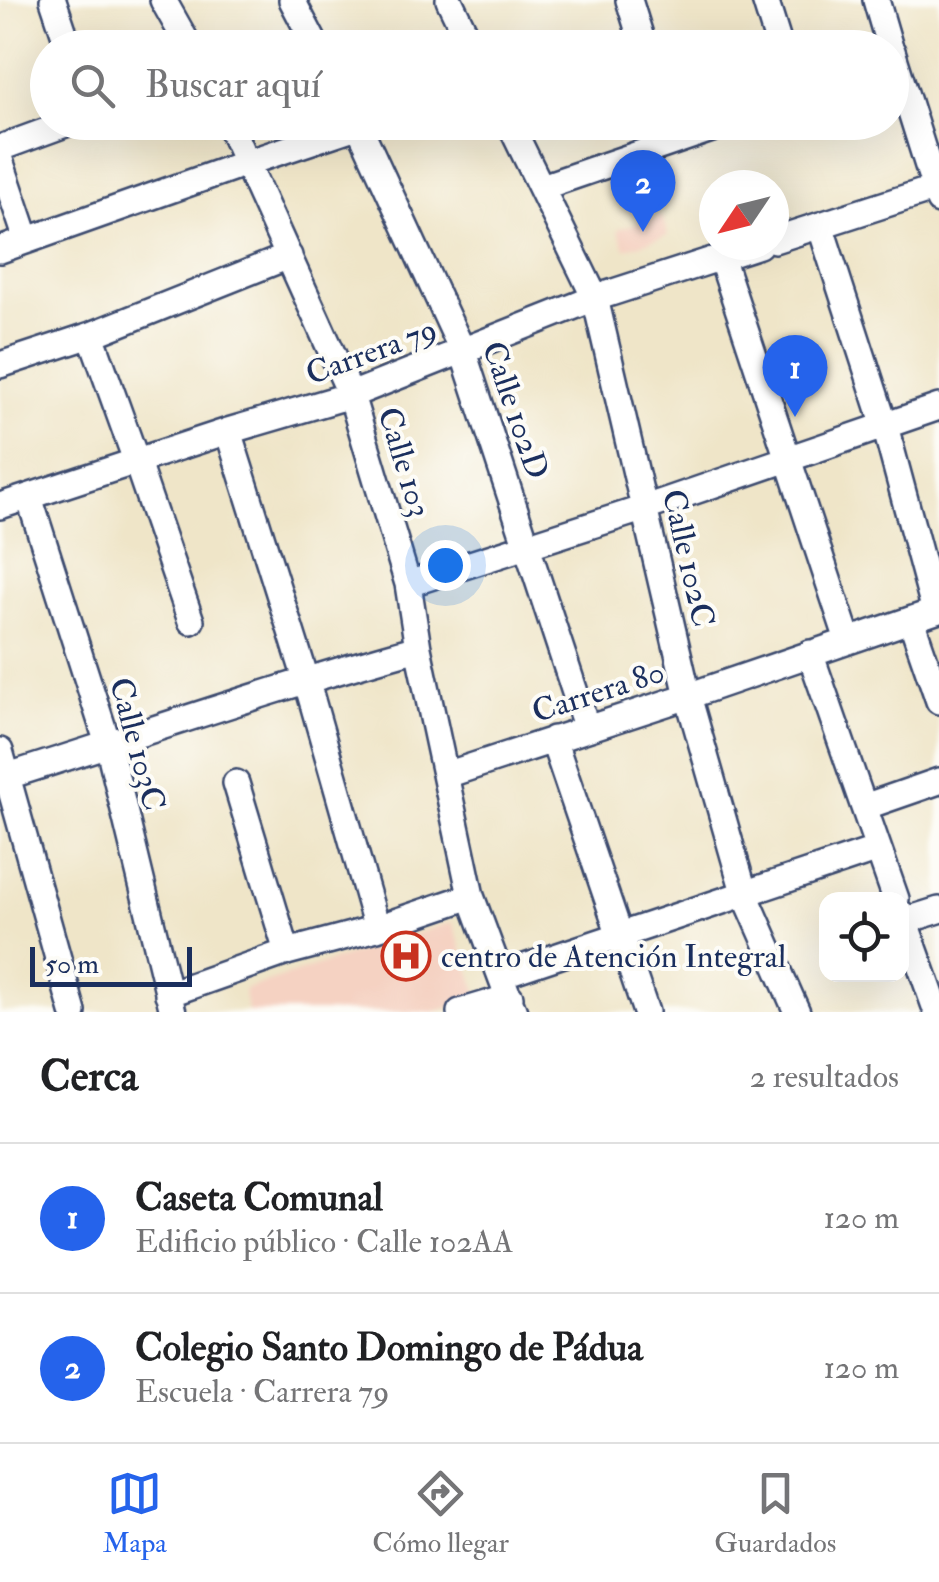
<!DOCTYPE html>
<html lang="es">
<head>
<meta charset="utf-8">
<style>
	body { margin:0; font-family:"IM FELL Double Pica",serif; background:#f2f2f2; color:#202124 }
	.controls { position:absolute; right:30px; bottom:30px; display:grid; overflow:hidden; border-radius:20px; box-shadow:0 10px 40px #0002 }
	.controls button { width:90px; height:90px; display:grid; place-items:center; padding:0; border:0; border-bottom:2px solid #e0e0e0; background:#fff; color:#202124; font:50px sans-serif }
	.compass { position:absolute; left:699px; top:170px; width:90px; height:90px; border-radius:50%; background:#fff; box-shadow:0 10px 40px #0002; rotate:235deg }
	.scale { position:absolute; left:30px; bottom:25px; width:162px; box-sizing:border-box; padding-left:10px; border:5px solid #1b2f5e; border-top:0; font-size:28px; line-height:35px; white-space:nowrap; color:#1b2f5e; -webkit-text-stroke:8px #fdfcf7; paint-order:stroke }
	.you { position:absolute; left:445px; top:565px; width:35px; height:35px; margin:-25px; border:8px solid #fff; border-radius:50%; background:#1a73e8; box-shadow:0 0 0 15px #1a73e833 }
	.badge { display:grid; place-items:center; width:65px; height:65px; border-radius:50%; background:#2563eb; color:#fff; font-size:32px; font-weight:700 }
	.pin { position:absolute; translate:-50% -82px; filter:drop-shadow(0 2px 5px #0008) }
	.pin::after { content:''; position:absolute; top:52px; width:35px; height:30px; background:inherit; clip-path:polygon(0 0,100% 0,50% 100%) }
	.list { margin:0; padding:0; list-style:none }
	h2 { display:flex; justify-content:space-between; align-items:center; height:130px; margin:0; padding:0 40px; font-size:42px }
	h2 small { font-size:32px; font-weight:400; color:#757577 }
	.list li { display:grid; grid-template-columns:65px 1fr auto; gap:30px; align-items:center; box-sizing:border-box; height:150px; padding:0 40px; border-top:2px solid #e0e0e0 }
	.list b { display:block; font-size:38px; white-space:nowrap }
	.list p { margin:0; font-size:32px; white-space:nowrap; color:#757577 }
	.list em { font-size:32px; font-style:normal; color:#757577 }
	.icon { flex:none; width:55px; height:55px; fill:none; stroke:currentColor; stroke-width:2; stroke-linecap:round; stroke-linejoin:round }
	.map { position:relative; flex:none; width:939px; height:1012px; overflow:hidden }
	.search { position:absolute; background:#fff; box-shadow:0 10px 40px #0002; left:30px; right:30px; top:30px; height:110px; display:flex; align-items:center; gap:25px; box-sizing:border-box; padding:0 35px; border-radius:55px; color:#757577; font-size:38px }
	.sheet { height:430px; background:#fff }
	nav { display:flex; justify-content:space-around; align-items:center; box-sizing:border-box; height:140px; border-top:2px solid #e0e0e0; background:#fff; font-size:28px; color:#757577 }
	nav a { display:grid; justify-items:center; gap:5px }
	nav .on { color:#2563eb }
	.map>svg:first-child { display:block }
	.built { fill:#f5d2c2 }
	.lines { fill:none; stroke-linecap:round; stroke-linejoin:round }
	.minor-casing { stroke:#3b4a6e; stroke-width:30 }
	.minor { stroke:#fff; stroke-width:25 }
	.labels { text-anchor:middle; stroke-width:8; stroke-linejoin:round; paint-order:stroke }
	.street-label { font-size:32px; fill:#1b2f5e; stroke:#fdfcf7 }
	.poi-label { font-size:32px; fill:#1b2f5e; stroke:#fdfcf7; text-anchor:start }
</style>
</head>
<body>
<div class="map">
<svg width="939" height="1012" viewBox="0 0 939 1012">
	<rect width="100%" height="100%" fill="#fdfcf7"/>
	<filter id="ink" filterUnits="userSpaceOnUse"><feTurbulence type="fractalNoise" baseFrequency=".01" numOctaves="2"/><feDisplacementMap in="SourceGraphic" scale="20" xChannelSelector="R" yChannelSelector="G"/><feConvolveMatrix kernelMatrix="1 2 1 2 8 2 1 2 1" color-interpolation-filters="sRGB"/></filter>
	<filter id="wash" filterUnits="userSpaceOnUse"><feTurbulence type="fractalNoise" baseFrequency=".0048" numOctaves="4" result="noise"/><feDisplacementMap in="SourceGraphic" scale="40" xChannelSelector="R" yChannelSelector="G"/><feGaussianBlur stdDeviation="2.25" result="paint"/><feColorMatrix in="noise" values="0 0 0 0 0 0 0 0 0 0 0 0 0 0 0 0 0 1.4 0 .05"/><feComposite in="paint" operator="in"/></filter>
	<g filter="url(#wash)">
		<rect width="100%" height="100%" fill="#efe5c8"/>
		<!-- built -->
		<path class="built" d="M662 216 668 235 625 249 618 229Z
			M452 922 480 999 433 1012H248L243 990Z"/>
	</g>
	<g filter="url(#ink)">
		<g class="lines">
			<!-- minor casing -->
			<g class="minor-casing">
				<path id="minor" d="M53 0 69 48
					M163 0 190 48
					M292 0 317 48
					M449 0 472 48
					M629 0 644 48
					M765 0 780 48
					M876 0 890 48
					M892 51 939 201
					M228 122 351 395 408 584 418 648 471 896 514 1012
					M357 122 463 352 587 729
					M509 122 595 298 688 696 744 892 797 1012
					M0 148 71 122
					M0 160 27 240
					M542 187 732 122
					M820 225 885 426 935 611
					M774 240 939 187
					M0 250 246 163 369 122
					M721 257 848 640
					M91 335 137 463 191 621
					M0 365 91 335 289 256
					M228 431 306 679 377 928
					M29 497 108 744 173 1012
					M0 506 228 431 351 395 595 298 759 245
					M408 584 645 508 939 407
					M911 620 939 701
					M810 653 896 899
					M553 739 646 1012
					M0 751 73 1012
					M446 775 688 696 939 610
					M8 776C145 733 280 686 418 648
					M236 783 287 952
					M864 807 939 781
					M902 914 937 1012
					M904 921 939 910
					M501 975 878 849
					M168 994 287 952 377 928 471 896
					M460 1012 510 997"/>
			</g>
			<!-- minor -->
			<use href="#minor" class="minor"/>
		</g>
	</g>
	<!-- icons -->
	<defs>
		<g id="hospital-ring" transform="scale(2.5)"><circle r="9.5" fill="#fdfcf7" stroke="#c8321e" stroke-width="1.5"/><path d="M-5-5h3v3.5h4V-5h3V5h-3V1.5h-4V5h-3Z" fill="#c8321e"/></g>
	</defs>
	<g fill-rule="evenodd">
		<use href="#hospital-ring" x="406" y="956"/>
	</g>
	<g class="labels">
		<!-- street labels -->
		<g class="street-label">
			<text transform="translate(371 351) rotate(-20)" y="11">Carrera 79</text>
			<text transform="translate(516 410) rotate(71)" y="11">Calle 102D</text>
			<text transform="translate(405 462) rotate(73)" y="11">Calle 103</text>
			<text transform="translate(689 558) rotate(77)" y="11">Calle 102C</text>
			<text transform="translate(598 691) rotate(-18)" y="11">Carrera 80</text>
			<text transform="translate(138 744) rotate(75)" y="11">Calle 103C</text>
		</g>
		<!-- poi labels -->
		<g class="poi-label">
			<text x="441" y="967">centro de Atención Integral</text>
		</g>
	</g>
</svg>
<div class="controls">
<button><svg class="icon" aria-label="locate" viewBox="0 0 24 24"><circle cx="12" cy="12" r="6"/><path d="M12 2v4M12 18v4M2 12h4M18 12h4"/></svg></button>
</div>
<svg class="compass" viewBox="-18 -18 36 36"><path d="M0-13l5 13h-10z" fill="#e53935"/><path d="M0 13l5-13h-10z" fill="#757577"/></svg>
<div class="scale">50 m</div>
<div class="you"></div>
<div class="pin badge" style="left:795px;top:417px">1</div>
<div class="pin badge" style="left:643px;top:232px">2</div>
<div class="search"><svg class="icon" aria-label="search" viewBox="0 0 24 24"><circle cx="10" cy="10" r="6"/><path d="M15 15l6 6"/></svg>Buscar aquí</div>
</div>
<section class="sheet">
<h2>Cerca<small>2 resultados</small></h2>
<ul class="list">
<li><span class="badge">1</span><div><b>Caseta Comunal</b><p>Edificio público · Calle 102AA</p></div><em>120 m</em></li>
<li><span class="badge">2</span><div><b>Colegio Santo Domingo de Pádua</b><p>Escuela · Carrera 79</p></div><em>120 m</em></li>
</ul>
</section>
<nav>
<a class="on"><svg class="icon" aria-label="map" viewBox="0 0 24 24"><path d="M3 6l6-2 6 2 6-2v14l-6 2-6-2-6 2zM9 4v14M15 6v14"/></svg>Mapa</a>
<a><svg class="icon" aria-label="directions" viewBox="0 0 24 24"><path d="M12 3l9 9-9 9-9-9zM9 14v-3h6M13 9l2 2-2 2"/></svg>Cómo llegar</a>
<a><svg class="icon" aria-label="saved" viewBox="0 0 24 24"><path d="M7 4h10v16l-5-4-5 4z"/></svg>Guardados</a>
</nav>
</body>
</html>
